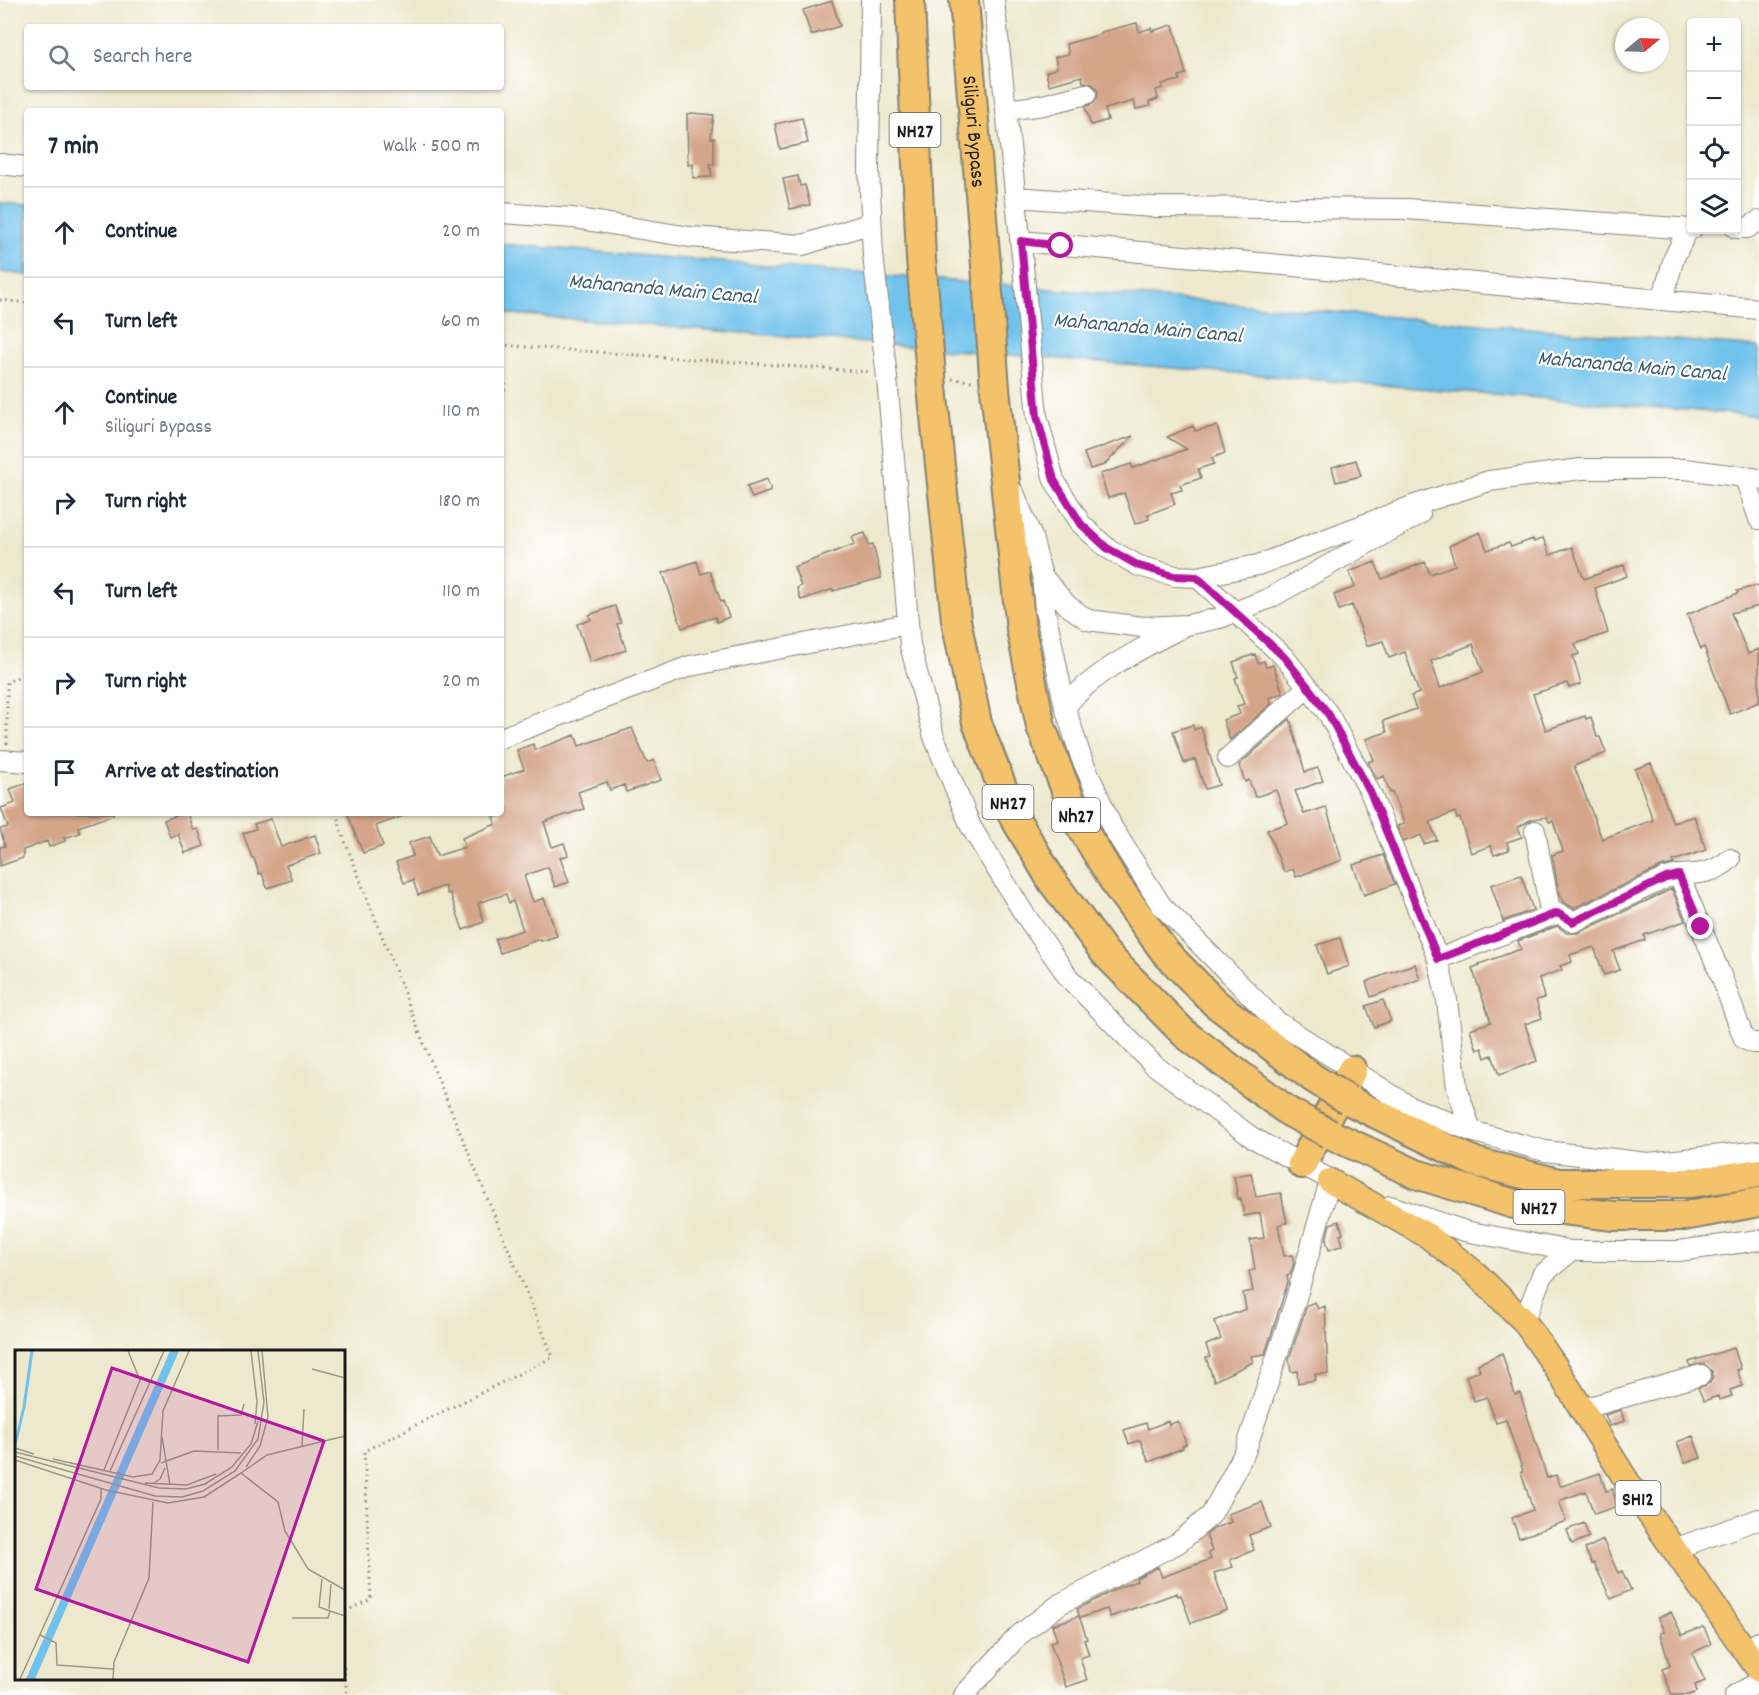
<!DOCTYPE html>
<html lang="en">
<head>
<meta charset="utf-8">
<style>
	body { margin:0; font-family:Dekko,sans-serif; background:#f2f2f3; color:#1f2937 }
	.controls { position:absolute; right:18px; top:18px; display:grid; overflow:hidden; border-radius:6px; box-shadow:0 2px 4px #0004 }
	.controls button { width:54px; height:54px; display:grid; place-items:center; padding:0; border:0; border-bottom:2px solid #e0e1e3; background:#fff; color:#1f2937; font:30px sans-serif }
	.compass { position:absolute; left:1615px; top:18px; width:54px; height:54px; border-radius:50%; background:#fff; box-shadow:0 2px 4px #0004; rotate:71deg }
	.stop { position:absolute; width:18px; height:18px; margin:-14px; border:4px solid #b5179e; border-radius:50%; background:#fff }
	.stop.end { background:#b5179e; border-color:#fff; box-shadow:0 2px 6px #0008 }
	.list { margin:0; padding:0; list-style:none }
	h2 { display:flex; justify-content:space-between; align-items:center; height:78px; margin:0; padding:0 24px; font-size:26px }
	h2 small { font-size:20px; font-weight:400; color:#747a83 }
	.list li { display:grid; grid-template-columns:39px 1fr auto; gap:18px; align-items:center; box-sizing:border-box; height:90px; padding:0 24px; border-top:2px solid #e0e1e3 }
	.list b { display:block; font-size:22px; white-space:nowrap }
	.list p { margin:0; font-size:20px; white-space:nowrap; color:#747a83 }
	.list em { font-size:20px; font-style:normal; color:#747a83 }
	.icon { flex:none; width:33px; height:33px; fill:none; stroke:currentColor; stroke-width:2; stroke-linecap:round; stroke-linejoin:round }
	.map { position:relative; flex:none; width:1759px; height:1695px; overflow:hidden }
	.search { position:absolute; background:#fff; box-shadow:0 2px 4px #0004; left:24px; top:24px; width:480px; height:66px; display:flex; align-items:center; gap:15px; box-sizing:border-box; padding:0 21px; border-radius:6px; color:#747a83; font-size:22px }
	.panel { position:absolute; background:#fff; box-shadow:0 2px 4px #0004; left:24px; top:108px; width:480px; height:708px; border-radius:6px }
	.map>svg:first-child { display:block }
	.water { fill:#70c2ec; stroke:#466f84; stroke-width:1.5 }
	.building { fill:#d5a58a; fill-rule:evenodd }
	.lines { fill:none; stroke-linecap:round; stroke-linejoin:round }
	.minor-casing { stroke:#858275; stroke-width:22 }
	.major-casing { stroke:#858275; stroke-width:27 }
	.highway-casing { stroke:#858275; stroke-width:32 }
	.path { stroke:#858275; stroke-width:3; stroke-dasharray:1.5 4.5; stroke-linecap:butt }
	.minor { stroke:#fff; stroke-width:20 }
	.major { stroke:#f3c26a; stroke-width:24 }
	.highway { stroke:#f3c26a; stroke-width:28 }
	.minor-bridge-casing { stroke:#858275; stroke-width:22; stroke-linecap:butt }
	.highway-bridge-casing { stroke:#858275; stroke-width:32; stroke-linecap:butt }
	.minor-bridge { stroke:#fff; stroke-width:20 }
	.highway-bridge { stroke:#f3c26a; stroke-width:28 }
	.route { stroke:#b5179e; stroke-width:8 }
	.labels { text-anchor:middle; stroke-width:4.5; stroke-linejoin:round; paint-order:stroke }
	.shield { fill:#fff; stroke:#606060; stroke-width:1.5 }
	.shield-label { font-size:20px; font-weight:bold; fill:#1c1c1c }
	.street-label { font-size:21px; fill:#1c1c1c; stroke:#fff }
	.water-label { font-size:22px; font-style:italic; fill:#3e5e6f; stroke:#fff }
	.inset-river { fill:none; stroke:#70c2ec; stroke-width:3 }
	.inset-road { fill:none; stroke:#9a9787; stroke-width:1.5 }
	.view { fill:#b5179e; fill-opacity:0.15; stroke:#b5179e; stroke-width:3 }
	.inset-edge { fill:none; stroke:#1c1c1c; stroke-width:3 }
</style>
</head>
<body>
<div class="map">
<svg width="1759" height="1695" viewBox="0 0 1759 1695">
	<rect width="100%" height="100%" fill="#fff"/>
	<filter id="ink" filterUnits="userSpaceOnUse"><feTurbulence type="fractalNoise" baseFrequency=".0167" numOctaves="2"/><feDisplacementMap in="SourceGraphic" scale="12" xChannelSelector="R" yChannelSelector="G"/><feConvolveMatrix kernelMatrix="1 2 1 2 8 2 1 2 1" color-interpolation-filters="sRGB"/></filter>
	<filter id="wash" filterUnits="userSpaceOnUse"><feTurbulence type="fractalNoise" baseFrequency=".008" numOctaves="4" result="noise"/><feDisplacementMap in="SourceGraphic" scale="24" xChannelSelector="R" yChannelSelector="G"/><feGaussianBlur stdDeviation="1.35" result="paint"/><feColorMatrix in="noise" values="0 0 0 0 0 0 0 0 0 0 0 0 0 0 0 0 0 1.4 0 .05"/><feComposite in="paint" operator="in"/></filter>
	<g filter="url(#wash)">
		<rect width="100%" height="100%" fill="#eee9ce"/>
		<!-- water -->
		<path class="water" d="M0 203 27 205V275L0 272Z
			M501 244 1759 347V416L501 313Z"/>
		<g id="blocks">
			<!-- building -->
			<path class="building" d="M832 1 840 26 811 35 803 10Z
				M1137 23 1139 32 1151 28 1152 31 1173 25 1186 74 1179 76 1180 80 1162 84 1163 88 1156 90 1158 99 1149 102 1150 106 1136 109 1134 101 1105 109 1108 120 1091 125 1085 107 1094 103 1097 98 1098 92 1095 86 1090 83 1083 82 1082 76 1049 85 1046 72 1057 68 1055 57 1069 54 1066 44 1102 34 1101 32Z
				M692 113 714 115 711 138H714V164H710L712 177 693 178V164L688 165 687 114Z
				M802 118 808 143 780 149 775 124Z
				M798 176 800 186 805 185 810 205 790 209 783 179Z
				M1193 426 1195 431 1217 426 1225 453 1212 458 1214 464 1198 469 1201 478 1180 485 1182 490 1171 493 1175 504 1147 515 1149 519 1135 524 1124 493 1108 498 1100 474 1131 464 1133 468 1187 449 1167 437Z
				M1133 436 1104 465 1090 469 1084 453Z
				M1356 460 1361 476 1336 482 1332 467Z
				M767 479 771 491 752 498 747 486Z
				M1480 532 1487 550 1509 543 1511 547 1533 539 1534 542 1543 538 1550 555 1572 547 1584 579 1624 565 1627 576 1595 588 1608 633 1575 644 1579 654 1573 656 1581 684 1569 688 1567 683 1533 694 1546 730 1585 716 1586 719 1591 717 1597 737H1600L1606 753 1574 766 1602 839 1653 820 1635 769 1651 763 1673 823 1694 816 1706 850 1673 861 1674 864 1661 867 1574 908 1563 902 1558 888 1552 855 1563 851 1553 821 1549 822 1547 817 1532 819 1518 827 1522 837 1507 842 1509 850 1494 855 1491 846 1471 853 1460 818 1457 819 1455 812 1430 822 1437 840 1424 844 1421 835 1403 842 1397 826 1404 824 1392 792 1390 793 1384 776 1377 779 1368 762 1374 760 1366 739 1387 732 1383 721 1416 709 1411 696 1419 693 1405 652 1389 658 1383 641 1367 646 1352 605 1339 610 1334 595 1355 587 1349 572 1375 562 1382 579 1425 562 1430 574 1455 565 1449 546ZM1473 644 1483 672 1440 688 1431 661Z
				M865 533 869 545 873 544 881 578 833 591V589L801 600 797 588 801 586 794 567 855 544 852 537Z
				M697 561 701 574 710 571 721 602 723 601 729 617 717 622 715 617 682 628 663 573Z
				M1759 585V606L1731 613 1748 654 1759 649V702L1730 714 1704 647 1701 649 1687 615 1738 593 1737 591Z
				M615 606 621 623 617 624 626 650 590 662 577 624 591 620 589 615Z
				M1255 654 1258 663 1264 661 1266 667 1273 665 1283 693 1269 698 1271 704 1230 740 1223 720 1240 714 1237 706 1244 704 1235 678 1238 677 1233 662Z
				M1290 719 1305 772 1318 768 1323 781 1295 791 1304 814 1326 807 1342 860 1296 877 1293 869 1284 872 1267 830 1288 823 1276 790 1255 797 1249 780 1245 782 1239 765Z
				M1193 725 1194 730 1201 727 1219 785 1205 789 1195 759 1184 763 1173 731Z
				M632 728 647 763 654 760 661 780 626 792 624 785 610 790 607 782 578 792 584 809 544 822 552 847 564 843 568 855 560 858 569 882 555 887 548 867 524 876 533 902 544 898 557 936 541 941 540 939 500 953 495 939 523 930 513 901 509 903 506 894 478 903 484 922 463 930 450 893 447 894 445 886 418 895 413 880 404 883 396 862 413 856 409 843 430 836 437 856 465 847 462 838 496 824 494 817 501 815V800L505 799 501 786V777L524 769 517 750 533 744 535 750 575 735 579 746Z
				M27 783V813H113V815L78 827 80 833 64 838 65 841 49 847 47 841 23 850V858L0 866V847L5 846 0 829 8 827 1 808 15 803 10 789Z
				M184 813H187L193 830 198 829 204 846 185 853 178 834 170 837 164 820Z
				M347 813H406V815L376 826 383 846 363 853Z
				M271 819 281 847 315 835 321 853 286 865 292 880 267 888 262 873 259 874 254 858H252L243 833 256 829 254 824Z
				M1383 855 1395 884 1364 895 1353 865Z
				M1521 875 1533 910 1503 921 1491 885Z
				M1672 889 1685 921 1644 935 1645 940 1613 951 1620 970 1604 975 1594 947 1570 955 1572 962 1560 966 1562 970 1539 978 1544 998 1536 1000 1542 1018 1525 1024 1537 1061 1499 1075 1492 1055 1485 1058 1482 1048 1477 1050 1470 1029 1491 1022 1472 968 1480 965 1479 964 1521 949 1518 941 1557 926 1567 933H1578Z
				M1340 938 1349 966 1327 974 1317 945Z
				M1415 964 1420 979 1371 997 1366 982 1384 975V974Z
				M1383 1000 1391 1021 1374 1027 1366 1006Z
				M1251 1173 1256 1197 1281 1193 1287 1223 1278 1225 1284 1256 1292 1255 1294 1263 1290 1275 1287 1276 1288 1282 1265 1354 1251 1356 1253 1362 1214 1381 1206 1358 1210 1357 1206 1345 1221 1339 1214 1321 1246 1309 1243 1293 1253 1291 1249 1271 1255 1270 1250 1240 1264 1238 1260 1213 1244 1216 1241 1198 1238 1199 1234 1176Z
				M1339 1221 1343 1234 1340 1235 1343 1245 1329 1250 1326 1240 1330 1224Z
				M1315 1302 1318 1309 1325 1306 1328 1374H1315L1316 1380 1298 1383 1297 1371 1291 1372 1289 1359 1307 1305Z
				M1734 1348 1741 1369 1737 1370 1743 1386 1730 1390 1732 1396 1719 1400 1718 1396 1704 1401 1698 1388 1710 1383 1713 1377 1712 1371 1704 1364 1690 1366 1689 1362Z
				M1502 1353 1515 1395 1520 1393 1547 1478 1556 1475 1559 1485 1562 1486 1600 1473 1606 1491 1612 1489 1618 1506 1594 1514 1586 1491 1559 1501 1566 1521 1519 1538 1512 1518 1533 1510 1521 1472 1523 1471 1506 1420 1496 1423 1487 1397 1474 1401 1466 1376 1480 1371 1478 1364Z
				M1621 1410 1624 1421 1610 1426 1605 1415Z
				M1168 1421 1169 1425 1178 1421 1186 1444 1182 1446 1183 1448 1149 1462 1140 1440 1129 1444 1124 1430 1146 1423 1148 1429Z
				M1693 1436 1701 1458 1685 1463 1677 1442Z
				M1262 1502 1271 1527 1249 1535 1254 1550 1230 1560 1233 1567 1214 1573 1227 1610 1191 1623 1181 1595 1178 1596 1177 1593 1110 1617 1107 1609 1080 1618 1077 1609 1120 1587 1137 1581 1136 1578 1158 1567 1162 1577 1211 1559 1208 1553 1212 1551 1206 1535 1215 1528 1231 1522 1228 1514Z
				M1584 1523 1589 1537 1572 1544 1567 1530Z
				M1603 1540 1618 1573 1622 1571 1631 1590 1611 1599 1594 1563 1592 1564 1585 1549Z
				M1671 1612 1682 1635 1704 1627 1711 1644 1692 1653 1705 1681 1695 1685 1697 1692 1689 1695H1672L1662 1669 1670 1666 1660 1633 1664 1632 1658 1618Z
				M1079 1616 1087 1639 1084 1640 1089 1655 1080 1658 1087 1680 1066 1687 1050 1642 1057 1640 1052 1625Z"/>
		</g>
	</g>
	<g filter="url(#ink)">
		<use href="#blocks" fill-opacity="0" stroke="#858275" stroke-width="1.5"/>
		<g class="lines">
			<!-- minor casing -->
			<g class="minor-casing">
				<path id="minor" d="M871 0 869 170 873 255
					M994 0 1023 265 1037 416 1054 480 1081 524 1107 548 1139 566 1175 576 1197 577 1258 565 1415 505 1489 481 1581 469H1685L1759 479
					M1006 110 1043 105 1086 94
					M0 164 27 167
					M1015 197 1153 207 1406 209 1692 229
					M501 213 573 218 690 237 803 245 871 223
					M1736 228H1747L1759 221
					M1021 241 1759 309
					M1662 300 1674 258 1688 229
					M887 378 910 645 934 737 971 827 1023 912 1069 978 1154 1065 1253 1138 1344 1187
					M1745 478 1759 519
					M1014 493 1032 537 1042 576 1045 610 1065 707 1081 757 1112 827 1161 905 1276 1021 1409 1106 1471 1131 1545 1151 1648 1163 1759 1151
					M1042 576 1068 606 1088 620 1143 627 1187 625 1220 618 1270 598 1420 514
					M1197 577 1284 657 1308 687 1329 715 1371 794 1438 959 1447 1000 1457 1088 1471 1131
					M1065 707C1093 672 1142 648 1181 628
					M501 738 690 666 907 624
					M1228 758 1308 687
					M0 760 27 762
					M1535 831 1551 916
					M1679 875C1698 874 1716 873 1730 859
					M1438 959 1558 913 1573 922 1666 878 1679 875 1722 978 1744 1039 1752 1043H1759
					M1390 1206 1465 1231 1571 1251H1679L1759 1240
					M1524 1321 1542 1275 1571 1251
					M1582 1409 1701 1375
					M1674 1549 1759 1519
					M1746 1649 1759 1642
					M964 1695 1019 1635 1060 1604 1178 1543 1211 1515 1245 1452 1295 1302 1330 1181
					M1735 1695 1759 1682"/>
			</g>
			<!-- major casing -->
			<g class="major-casing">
				<path id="major" d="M1330 1181 1428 1236 1475 1273 1524 1321 1555 1366 1635 1494 1759 1670"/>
			</g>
			<!-- highway casing -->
			<g class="highway-casing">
				<g id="highway">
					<path d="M910 0 921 259"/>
					<path id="s1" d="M964 0 986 265"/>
					<path d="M932 387 956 620 977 723 1013 815 1052 881 1105 953 1185 1034 1289 1112"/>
					<path d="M995 389 1021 629 1041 727 1080 825 1117 886 1165 952 1215 1003 1313 1078"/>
					<path d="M1348 1100 1475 1162 1559 1183H1690L1759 1173"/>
					<path d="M1330 1134 1416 1174 1514 1204 1613 1216H1684L1759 1202"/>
					<path d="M1302 1164 1352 1070"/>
				</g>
			</g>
			<!-- path -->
			<path class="path" d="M0 300 27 303
				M501 345 870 372
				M952 379 972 381
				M501 402 506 384
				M7 744V682L27 673
				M336 813 343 836 433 1067 553 1357 364 1451 371 1599 344 1612
				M344 1667 347 1695"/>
			<!-- minor -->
			<use href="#minor" class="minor"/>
			<!-- major -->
			<use href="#major" class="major"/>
			<!-- highway -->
			<use href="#highway" class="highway"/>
			<!-- minor-bridge casing -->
			<g class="minor-bridge-casing">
				<path id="minor-bridge" d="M873 255 887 378"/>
			</g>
			<!-- highway-bridge casing -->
			<g class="highway-bridge-casing">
				<path id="highway-bridge" d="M921 259 932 387
					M986 265 995 389
					M1313 1078 1348 1100
					M1289 1112 1330 1134"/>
			</g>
			<!-- minor-bridge -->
			<use href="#minor-bridge" class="minor-bridge"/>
			<!-- highway-bridge -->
			<use href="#highway-bridge" class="highway-bridge"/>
		</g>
	</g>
	<g class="lines" filter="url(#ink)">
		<!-- route -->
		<path class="route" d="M1061 246 1021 241 1037 416 1054 480 1081 524 1107 548 1139 566 1174 576 1197 577 1284 657 1308 687 1329 715 1371 794 1438 959 1557 913 1573 922 1666 878 1679 875 1701 927"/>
	</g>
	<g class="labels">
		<!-- shield labels -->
		<g class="shield">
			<rect x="889.5" y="113" width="51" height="34" rx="4.5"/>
			<rect x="982.5" y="785" width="51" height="34" rx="4.5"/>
			<rect x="1052" y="798" width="48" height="34" rx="4.5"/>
			<rect x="1513.5" y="1190" width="51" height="34" rx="4.5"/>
			<rect x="1615.5" y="1481" width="45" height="34" rx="4.5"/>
		</g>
		<g class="shield-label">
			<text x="915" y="137">NH27</text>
			<text x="1008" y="809">NH27</text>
			<text x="1076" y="822">Nh27</text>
			<text x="1539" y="1214">NH27</text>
			<text x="1638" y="1505">SH12</text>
		</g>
		<!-- street labels -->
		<g class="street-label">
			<text dy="7" stroke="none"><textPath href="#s1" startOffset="132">Siliguri Bypass</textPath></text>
		</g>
		<!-- water labels -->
		<g class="water-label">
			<text transform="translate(663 287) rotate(5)" y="8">Mahananda Main Canal</text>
			<text transform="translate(1148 326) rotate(5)" y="8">Mahananda Main Canal</text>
			<text transform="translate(1632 364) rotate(5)" y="8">Mahananda Main Canal</text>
		</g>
	</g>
	<!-- overview -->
	<g transform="translate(15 1350)">
		<rect width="330" height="330" fill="#eee9ce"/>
		<path d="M155 1H164L20 329H11Z" fill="#70c2ec"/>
		<path class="inset-river" d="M9 57 17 1M0 95 9 57"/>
		<path class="inset-road" d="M236 1 242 52 240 74M297 19 330 28M147 87 155 135M287 96 289 59M0 98 19 104M203 100V66L226 65 229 54M0 102 144 138 171 139 190 134 217 117 236 94 243 71M0 106 140 146 167 147 188 141 220 121 243 89 249 52 243 1M38 109 118 127 137 124 145 110 148 61 174 1M0 110 91 140 153 153 189 147 226 123M146 113 179 101 226 103M231 117 245 96 253 67 247 1M89 120 125 30 113 1M95 121 149 1M226 123 263 152 270 181 293 219 330 240M226 123 252 105 330 86M130 133 172 135 201 124M139 133 145 129 150 118M307 229 304 257 315 261M314 259 316 234M277 268H313L315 261 330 266M25 285 41 293 42 315 98 319M5 329 86 149V139M98 329 99 312 134 228 138 152"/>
		<path class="view" d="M97 18 309 91 233 312 21 239Z"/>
		<rect width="330" height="330" class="inset-edge"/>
	</g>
</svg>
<div class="controls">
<button>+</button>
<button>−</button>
<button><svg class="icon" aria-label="locate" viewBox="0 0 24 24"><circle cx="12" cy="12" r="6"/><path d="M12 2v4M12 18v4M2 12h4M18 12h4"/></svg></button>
<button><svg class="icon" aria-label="layers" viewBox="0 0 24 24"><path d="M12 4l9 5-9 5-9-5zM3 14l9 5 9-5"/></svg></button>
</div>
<svg class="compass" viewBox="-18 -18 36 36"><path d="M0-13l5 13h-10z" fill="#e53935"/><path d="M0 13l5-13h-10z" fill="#747a83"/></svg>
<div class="stop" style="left:1061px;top:246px"></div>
<div class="stop end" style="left:1701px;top:927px"></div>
<div class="search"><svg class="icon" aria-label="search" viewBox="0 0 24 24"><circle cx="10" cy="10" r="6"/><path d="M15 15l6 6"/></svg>Search here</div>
<section class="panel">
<h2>7 min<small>Walk · 500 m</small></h2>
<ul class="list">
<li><svg class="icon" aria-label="ahead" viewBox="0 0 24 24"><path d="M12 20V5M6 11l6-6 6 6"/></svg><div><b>Continue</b></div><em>20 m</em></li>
<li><svg class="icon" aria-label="left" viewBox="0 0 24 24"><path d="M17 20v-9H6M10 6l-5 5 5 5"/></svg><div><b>Turn left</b></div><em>60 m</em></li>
<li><svg class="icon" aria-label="ahead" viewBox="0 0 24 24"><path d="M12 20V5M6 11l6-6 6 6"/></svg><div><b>Continue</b><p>Siliguri Bypass</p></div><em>110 m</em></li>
<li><svg class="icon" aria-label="right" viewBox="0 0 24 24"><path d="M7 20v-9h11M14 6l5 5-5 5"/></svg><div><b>Turn right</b></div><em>180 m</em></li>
<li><svg class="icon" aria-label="left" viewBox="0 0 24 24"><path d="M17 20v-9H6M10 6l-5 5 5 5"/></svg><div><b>Turn left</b></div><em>110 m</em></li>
<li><svg class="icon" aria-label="right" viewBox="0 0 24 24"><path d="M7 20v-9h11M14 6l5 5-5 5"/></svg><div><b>Turn right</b></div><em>20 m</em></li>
<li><svg class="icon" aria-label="arrive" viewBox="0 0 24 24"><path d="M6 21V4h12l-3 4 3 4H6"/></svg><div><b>Arrive at destination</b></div></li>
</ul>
</section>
</div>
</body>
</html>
